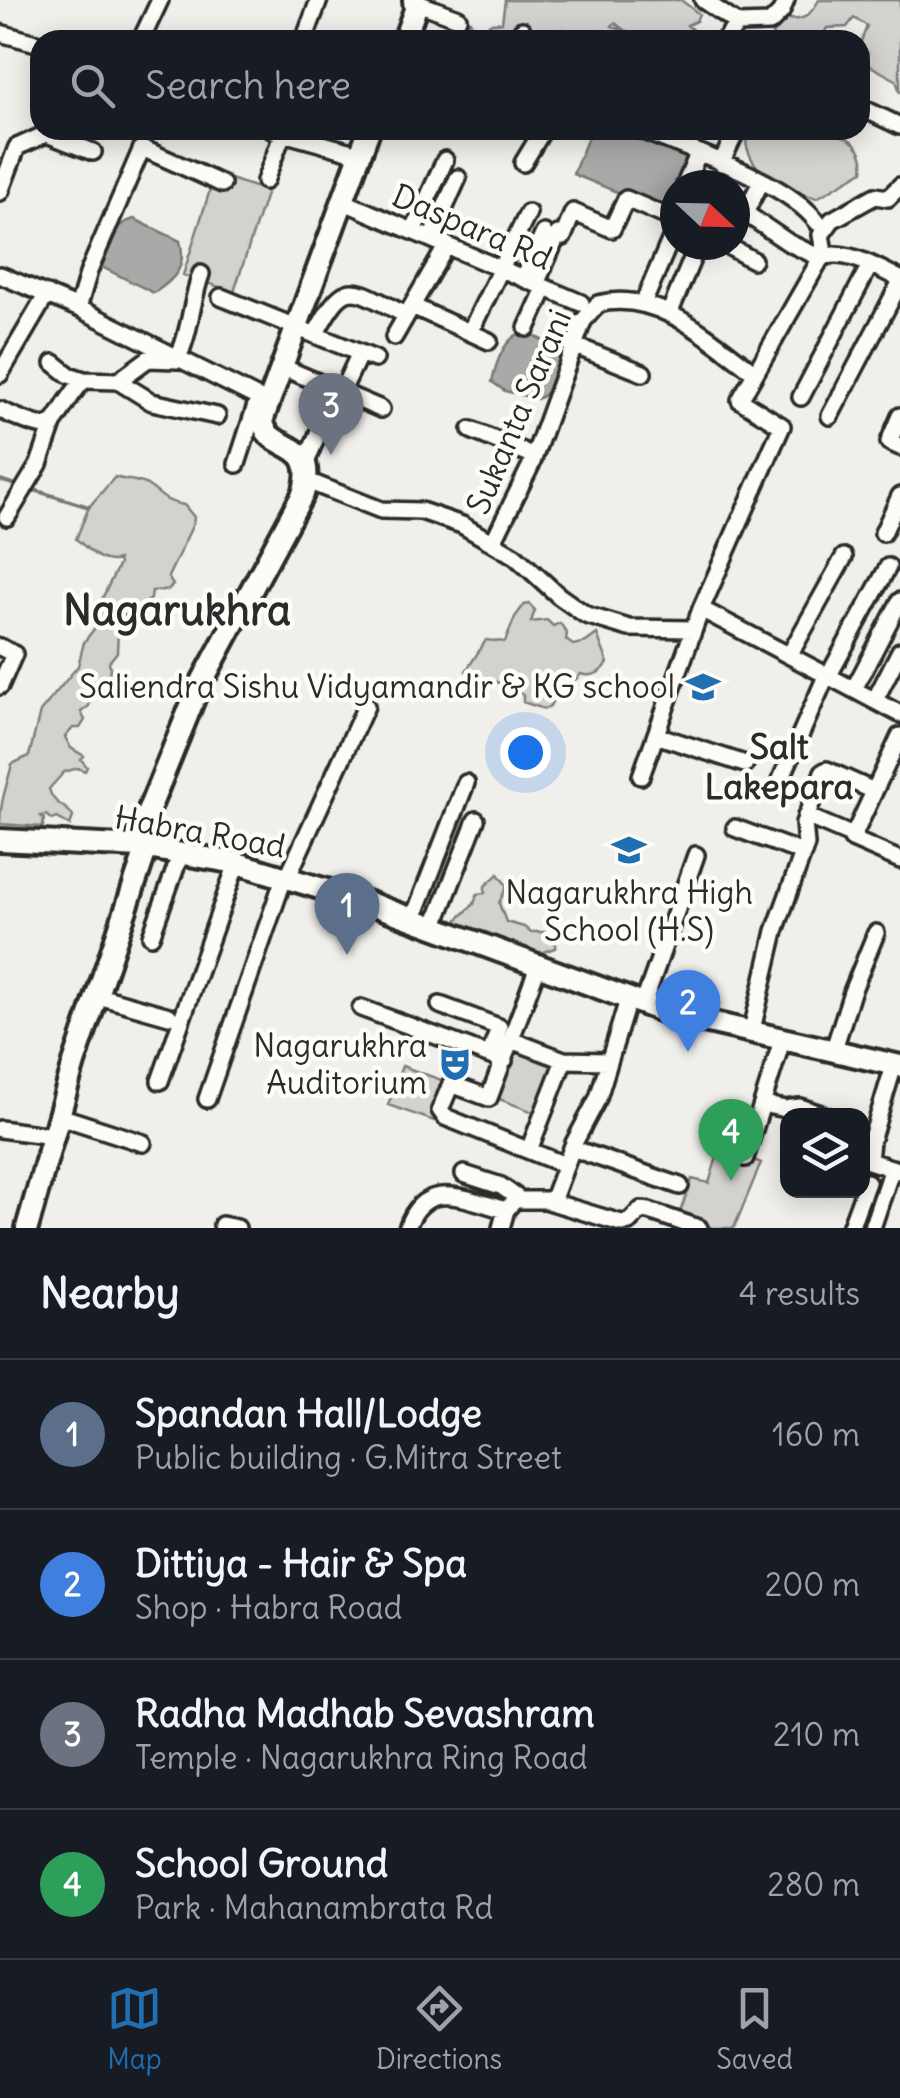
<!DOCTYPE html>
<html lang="en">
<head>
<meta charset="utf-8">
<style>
	body { margin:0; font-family:Delius,sans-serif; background:#242831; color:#f1f3f6 }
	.controls { position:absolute; right:30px; bottom:30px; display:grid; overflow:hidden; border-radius:20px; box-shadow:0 5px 25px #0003 }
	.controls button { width:90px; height:90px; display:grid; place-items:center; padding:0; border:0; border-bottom:2px solid #363941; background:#171b24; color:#f1f3f6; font:50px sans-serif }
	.compass { position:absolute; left:660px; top:170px; width:90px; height:90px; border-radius:50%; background:#171b24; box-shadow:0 5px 25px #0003; rotate:112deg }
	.you { position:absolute; left:525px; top:752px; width:35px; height:35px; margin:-25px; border:8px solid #fff; border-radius:50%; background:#1a73e8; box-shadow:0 0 0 15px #1a73e833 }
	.badge { display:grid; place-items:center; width:65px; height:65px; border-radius:50%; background:#1f6fb2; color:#fff; font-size:32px; font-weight:700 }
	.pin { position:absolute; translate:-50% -82px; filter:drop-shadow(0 2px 5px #0008) }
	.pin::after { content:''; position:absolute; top:52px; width:35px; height:30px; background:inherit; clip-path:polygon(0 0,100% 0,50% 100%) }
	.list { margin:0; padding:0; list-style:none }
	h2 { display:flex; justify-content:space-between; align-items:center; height:130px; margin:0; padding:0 40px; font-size:42px }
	h2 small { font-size:32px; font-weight:400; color:#9ea1a6 }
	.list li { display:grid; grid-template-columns:65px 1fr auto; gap:30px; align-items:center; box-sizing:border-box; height:150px; padding:0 40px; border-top:2px solid #363941 }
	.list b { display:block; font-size:38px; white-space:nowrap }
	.list p { margin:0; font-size:32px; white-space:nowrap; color:#9ea1a6 }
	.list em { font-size:32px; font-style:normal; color:#9ea1a6 }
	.icon { flex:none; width:55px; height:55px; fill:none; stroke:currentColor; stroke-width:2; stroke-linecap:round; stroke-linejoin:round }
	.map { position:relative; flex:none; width:900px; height:1228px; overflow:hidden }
	.search { position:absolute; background:#171b24; box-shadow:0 5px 25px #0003; left:30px; right:30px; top:30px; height:110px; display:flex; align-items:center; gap:25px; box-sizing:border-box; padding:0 35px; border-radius:30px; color:#9ea1a6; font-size:38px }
	.sheet { height:730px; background:#171b24 }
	nav { display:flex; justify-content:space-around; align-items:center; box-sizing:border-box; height:140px; border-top:2px solid #363941; background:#171b24; font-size:28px; color:#9ea1a6 }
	nav a { display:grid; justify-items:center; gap:5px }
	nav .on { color:#1f6fb2 }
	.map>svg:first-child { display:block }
	.green { fill:#d3d2cf; stroke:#7f7e7d; stroke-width:2.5 }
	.water { fill:#aaa9a7; stroke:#777775; stroke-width:2.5 }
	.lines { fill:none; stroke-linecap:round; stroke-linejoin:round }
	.stream { stroke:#777775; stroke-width:4 }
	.minor-casing { stroke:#2b2b2b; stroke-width:22 }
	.major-casing { stroke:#2b2b2b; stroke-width:28 }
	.minor { stroke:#fdfcf7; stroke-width:15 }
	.major { stroke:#fdfcf7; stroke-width:20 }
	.labels { text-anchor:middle; stroke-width:9; stroke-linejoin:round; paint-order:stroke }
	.street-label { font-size:32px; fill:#2b2b2b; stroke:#fdfcf7 }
	.poi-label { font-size:32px; fill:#2b2b2b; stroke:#fdfcf7; text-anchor:end }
	.neighbourhood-label { font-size:35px; font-weight:bold; fill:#2b2b2b; stroke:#fdfcf7 }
	.district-label { font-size:42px; font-weight:bold; fill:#2b2b2b; stroke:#fdfcf7 }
</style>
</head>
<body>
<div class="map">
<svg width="900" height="1228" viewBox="0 0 900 1228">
	<rect width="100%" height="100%" fill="#f0efeb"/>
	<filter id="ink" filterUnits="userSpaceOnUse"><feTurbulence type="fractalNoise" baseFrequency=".01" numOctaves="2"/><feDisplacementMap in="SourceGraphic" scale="20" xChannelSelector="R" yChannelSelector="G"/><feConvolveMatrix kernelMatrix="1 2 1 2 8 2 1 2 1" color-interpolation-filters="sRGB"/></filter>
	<g filter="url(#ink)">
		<!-- green -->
		<path class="green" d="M505 0H681L699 14 696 21 687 25 698 35 715 40C682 40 640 47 615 23L612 26 641 40H617L598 30 590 31 595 40H572L562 29 549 40H440L443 33 470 21 476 31 492 23 502 22Z
			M819 0H900V93L896 80 865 63 868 53 860 44 867 26 854 18 847 27 827 28 820 40H775L772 35 784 18C802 23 810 16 819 0Z
			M751 130C784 130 870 118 863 171L817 198C785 190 753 177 746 143Z
			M215 174 267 191 234 292 183 275Z
			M115 477C125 481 138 479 147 485 164 496 162 501 184 505L194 517 193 524 168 577 173 585 168 590 152 591 151 599 141 605 137 616 127 614 122 618 127 626 118 631 117 652 109 662 111 669C108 678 100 689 91 692L89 706 81 712 85 720 80 728H73L65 737 71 748 84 756 81 759 87 767 85 771 78 768 64 772 49 789C54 807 68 805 73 817L70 825 57 818 52 820 46 815 41 816 44 819 43 827 0 824C0 801 7 786 12 764L29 756 40 712 78 666 84 642 94 629 95 613 119 564 118 560C101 565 89 549 76 539L89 507Z
			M529 604 535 610 531 622 547 620 553 626 560 623 567 633 566 640 573 645 586 642 597 634 608 663C602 672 592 678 581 674L569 686 560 685 550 706 544 709 523 702V695C507 681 485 682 466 671L486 640 505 642 515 617 524 605Z
			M498 874 507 886 499 903 506 922 524 927 530 932H546L556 944 555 948 537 954 493 941 488 933 469 931 459 924 458 919 474 904 477 894 485 893V886Z
			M514 1045 561 1062 541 1115 494 1097Z
			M402 1066 447 1082 434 1121 388 1105Z
			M725 1131 743 1138 738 1153 761 1163 734 1228H713L679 1215 692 1179 709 1183Z"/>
		<!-- water -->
		<path class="water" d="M591 130H624L690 157 679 185H675L668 213 573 174Z
			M134 219 180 241C187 267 175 279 154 293L100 266C105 244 110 226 134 219Z
			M526 331 556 348 561 356C559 372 553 392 537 399L505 391 492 382C496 362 505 336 526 331Z"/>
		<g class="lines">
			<!-- stream -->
			<path class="stream" d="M0 480 22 487
				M31 489 89 507"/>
			<!-- minor casing -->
			<g class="minor-casing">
				<path id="minor" d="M703 0 738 24
					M415 2 458 18
					M0 33 40 44
					M141 40 160 0
					M304 40 319 0
					M519 40 522 30
					M724 40 738 24 770 23 781 12 786 0
					M860 107 900 126
					M272 130 359 154
					M641 130C689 150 788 181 818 223
					M47 134 93 152
					M523 163 543 130
					M721 163 737 130
					M265 181 283 133
					M685 185 698 154
					M0 192 17 147 55 130
					M342 201 581 303
					M735 208 745 213 761 182
					M413 231 445 160
					M431 238 458 178
					M726 245 753 260
					M823 246 821 235 832 220 875 196 888 198 900 186
					M822 252 821 258C844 247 879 269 900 279
					M0 275 78 308 268 403
					M523 278 544 233
					M536 284 558 234 563 237 573 212 612 229 626 199 675 220
					M221 297 375 359
					M643 304 675 229
					M412 306 489 341
					M78 308 89 271 142 148 222 184
					M669 314 698 245
					M527 328 545 288
					M471 330 528 213
					M315 335C347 274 351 288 406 315
					M394 337 447 245
					M573 345 643 373
					M54 363 69 375 84 380
					M282 367 381 409
					M0 374 47 294
					M118 381 152 402 217 416
					M341 393 360 353
					M801 397 870 265
					M0 410C69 441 44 423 84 380L118 381 148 359 177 360C190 334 191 302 201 274
					M830 416 900 283
					M900 416 889 442 900 447
					M471 430 534 456
					M306 463 335 391
					M237 464 258 399
					M315 484 381 510 421 511 462 525 515 556 559 596 586 615 629 628 694 629
					M7 517 39 464 53 424
					M883 533 900 496
					M493 542 531 465 583 321 598 304C657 289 711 340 755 373
					M701 609 900 714
					M0 647 14 654 0 686
					M790 654 844 557
					M829 675 888 567
					M854 689 900 601
					M875 700 900 651
					M656 735 745 764
					M900 736 852 839 900 860
					M641 776 701 609 782 426 740 400 821 258 789 243 745 213
					M775 793 827 674
					M806 816 853 836
					M735 828 803 853
					M288 876 366 706
					M413 919 466 783
					M434 927 476 820
					M151 936 181 853
					M538 966 489 1098 451 1084 440 1110 445 1117 565 1165
					M95 995 169 1016
					M440 1005 499 1027 490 1055
					M643 1005 696 855
					M361 1008 504 1061
					M751 1034 775 931 806 845 804 823 823 772 827 770 874 791
					M511 1040 564 1060 608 1061
					M833 1052 852 992 876 933
					M894 1065 871 1141 869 1161 900 1171
					M160 1081 237 863
					M207 1099 285 875
					M762 1104 785 1109 800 1107 827 1116
					M59 1116 143 1143
					M0 1129 53 1136
					M572 1148 680 1186
					M529 1150 564 1060
					M745 1158 782 1041
					M464 1174 501 1186 519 1199
					M545 1200 621 1223 629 1222 641 1210 649 1211 699 1228
					M222 1225 237 1228
					M407 1228C425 1176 466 1200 506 1210
					M501 1228 506 1210 515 1200H548L554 1196 574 1143 598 1098 628 1000
					M850 1228 867 1182
					M872 1228 892 1168"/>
			</g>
			<!-- major casing -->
			<g class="major-casing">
				<path id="major" d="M404 40 415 10 414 0
					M0 840 141 847 237 863 366 902 665 1012 900 1066
					M27 1228 74 1063 145 853 137 839 197 691 303 494C321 434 263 455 263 418L369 130"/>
			</g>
			<!-- minor -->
			<use href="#minor" class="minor"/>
			<!-- major -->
			<use href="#major" class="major"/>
		</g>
	</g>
	<!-- icons -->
	<defs>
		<g id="school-bare" transform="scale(2.7)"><path d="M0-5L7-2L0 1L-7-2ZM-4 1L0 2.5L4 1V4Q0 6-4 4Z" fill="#1f6fb2" stroke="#fdfcf7" stroke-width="2.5" paint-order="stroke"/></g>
		<g id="theatre-bare" transform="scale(2.7)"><path d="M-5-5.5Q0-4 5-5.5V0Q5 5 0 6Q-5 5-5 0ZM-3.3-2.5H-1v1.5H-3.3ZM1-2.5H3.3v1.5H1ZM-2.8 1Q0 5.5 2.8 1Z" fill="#1f6fb2" stroke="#fdfcf7" stroke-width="2.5" paint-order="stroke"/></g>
	</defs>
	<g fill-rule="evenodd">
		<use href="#school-bare" x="703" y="687"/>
		<use href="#school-bare" x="629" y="850"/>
		<use href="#theatre-bare" x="455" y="1064"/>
	</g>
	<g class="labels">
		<!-- street labels -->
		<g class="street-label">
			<text transform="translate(472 227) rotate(23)" y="11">Daspara Rd</text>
			<text transform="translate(519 412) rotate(-67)" y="11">Sukanta Sarani</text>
			<text transform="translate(200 832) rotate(10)" y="11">Habra Road</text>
		</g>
		<!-- poi labels -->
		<g class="poi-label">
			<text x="675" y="698">Saliendra Sishu Vidyamandir &amp; KG school</text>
			<text x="629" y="904" text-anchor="middle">Nagarukhra High<tspan x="629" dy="37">School (H.S)</tspan></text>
			<text x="427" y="1057">Nagarukhra<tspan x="427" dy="37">Auditorium</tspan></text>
		</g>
		<!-- neighbourhood labels -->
		<g class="neighbourhood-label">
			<text x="779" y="759">Salt<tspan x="779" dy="40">Lakepara</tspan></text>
		</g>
		<!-- district labels -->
		<g class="district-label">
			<text x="177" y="625">Nagarukhra</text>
		</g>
	</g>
</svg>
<div class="controls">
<button><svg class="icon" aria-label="layers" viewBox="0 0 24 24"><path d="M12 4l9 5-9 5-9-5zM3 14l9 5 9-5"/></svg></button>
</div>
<svg class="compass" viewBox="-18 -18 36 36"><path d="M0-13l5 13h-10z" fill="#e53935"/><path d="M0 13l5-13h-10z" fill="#9ea1a6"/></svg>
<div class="you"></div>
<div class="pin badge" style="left:347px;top:955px;background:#5c6f8a">1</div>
<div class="pin badge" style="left:688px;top:1052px;background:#3f7fe0">2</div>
<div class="pin badge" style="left:331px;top:455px;background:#6b7280">3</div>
<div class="pin badge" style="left:731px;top:1181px;background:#2e9e5b">4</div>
<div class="search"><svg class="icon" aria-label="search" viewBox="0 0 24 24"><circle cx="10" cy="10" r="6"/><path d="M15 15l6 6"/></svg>Search here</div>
</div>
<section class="sheet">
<h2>Nearby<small>4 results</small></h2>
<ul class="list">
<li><span class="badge" style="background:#5c6f8a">1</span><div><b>Spandan Hall/Lodge</b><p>Public building · G.Mitra Street</p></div><em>160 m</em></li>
<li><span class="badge" style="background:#3f7fe0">2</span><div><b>Dittiya - Hair &amp; Spa</b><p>Shop · Habra Road</p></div><em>200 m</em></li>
<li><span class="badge" style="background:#6b7280">3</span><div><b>Radha Madhab Sevashram</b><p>Temple · Nagarukhra Ring Road</p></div><em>210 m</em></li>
<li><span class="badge" style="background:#2e9e5b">4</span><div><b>School Ground</b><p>Park · Mahanambrata Rd</p></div><em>280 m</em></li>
</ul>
</section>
<nav>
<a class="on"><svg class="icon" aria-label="map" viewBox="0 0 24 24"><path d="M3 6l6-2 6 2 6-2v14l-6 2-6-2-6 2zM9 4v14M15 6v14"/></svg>Map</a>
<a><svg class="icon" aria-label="directions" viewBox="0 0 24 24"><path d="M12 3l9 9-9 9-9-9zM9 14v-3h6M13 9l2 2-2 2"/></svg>Directions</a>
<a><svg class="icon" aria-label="saved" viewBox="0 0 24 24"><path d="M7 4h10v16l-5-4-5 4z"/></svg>Saved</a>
</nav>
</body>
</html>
